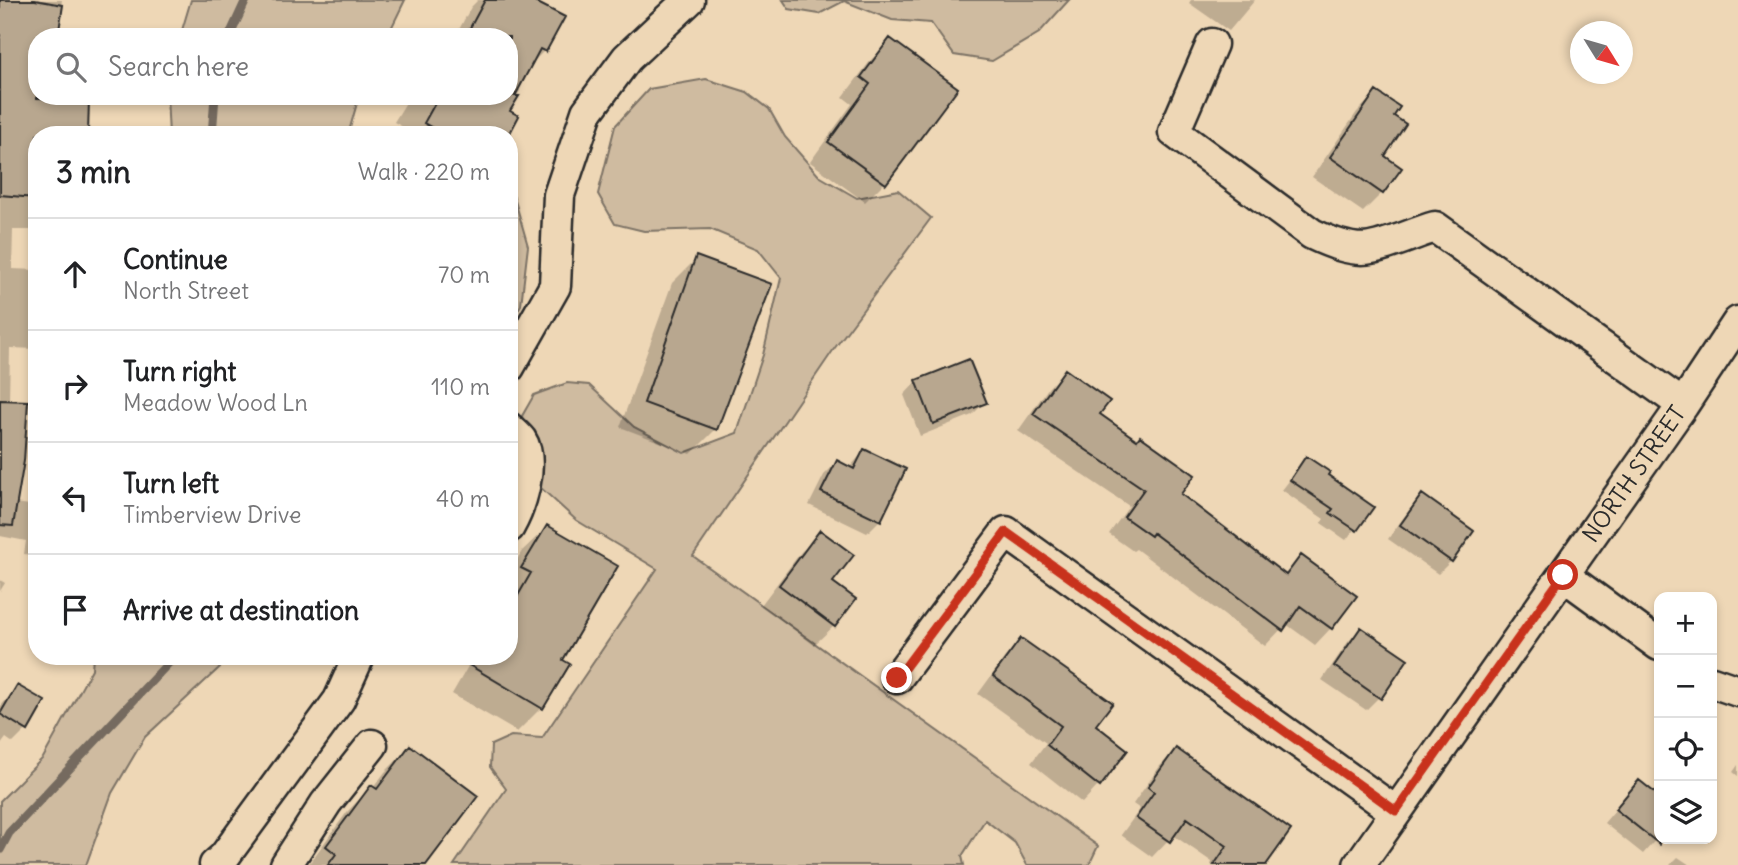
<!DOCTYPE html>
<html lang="en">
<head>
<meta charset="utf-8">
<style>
	body { margin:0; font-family:Delius,sans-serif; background:#f6f6f6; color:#202124 }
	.controls { position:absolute; right:21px; bottom:21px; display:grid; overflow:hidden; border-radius:14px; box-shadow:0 4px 10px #0003 }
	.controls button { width:63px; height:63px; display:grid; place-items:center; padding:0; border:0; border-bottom:2px solid #e0e0e0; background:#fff; color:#202124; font:35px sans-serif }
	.compass { position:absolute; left:1570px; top:21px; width:63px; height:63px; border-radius:50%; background:#fff; box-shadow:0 4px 10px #0003; rotate:127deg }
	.stop { position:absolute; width:21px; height:21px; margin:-16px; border:5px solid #c8321e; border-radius:50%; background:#fff }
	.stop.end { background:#c8321e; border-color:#fff; box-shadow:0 2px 7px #0008 }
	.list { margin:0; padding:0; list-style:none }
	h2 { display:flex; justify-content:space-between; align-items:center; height:91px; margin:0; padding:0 28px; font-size:30px }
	h2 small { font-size:23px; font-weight:400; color:#757577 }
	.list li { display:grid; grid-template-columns:46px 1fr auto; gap:21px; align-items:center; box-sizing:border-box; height:112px; padding:0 28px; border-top:2px solid #e0e0e0 }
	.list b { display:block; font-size:26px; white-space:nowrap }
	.list p { margin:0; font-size:23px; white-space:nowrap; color:#757577 }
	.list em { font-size:23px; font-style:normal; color:#757577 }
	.icon { flex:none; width:38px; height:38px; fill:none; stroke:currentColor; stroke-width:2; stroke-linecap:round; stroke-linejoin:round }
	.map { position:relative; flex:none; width:1738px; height:865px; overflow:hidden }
	.search { position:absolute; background:#fff; box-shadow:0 4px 10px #0003; left:28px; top:28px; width:490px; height:77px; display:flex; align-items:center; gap:18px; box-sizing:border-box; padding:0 24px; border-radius:28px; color:#757577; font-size:26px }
	.panel { position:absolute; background:#fff; box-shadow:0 4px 10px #0003; left:28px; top:126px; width:490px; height:539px; border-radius:28px }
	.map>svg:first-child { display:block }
	.green { fill:#cfbba0; stroke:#7d7366; stroke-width:2 }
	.shadow { fill:#0003 }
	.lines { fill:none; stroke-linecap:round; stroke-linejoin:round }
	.stream { stroke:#746b5f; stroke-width:9 }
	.building { fill:#b8a78f; stroke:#2b2b2b; stroke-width:2 }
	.minor-casing { stroke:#2b2b2b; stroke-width:35 }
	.minor { stroke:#eed7b6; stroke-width:30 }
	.route { stroke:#c8321e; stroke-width:9 }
	.labels { text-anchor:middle; stroke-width:5; stroke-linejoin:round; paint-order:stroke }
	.street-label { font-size:23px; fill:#2b2b2b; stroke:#eed7b6 }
</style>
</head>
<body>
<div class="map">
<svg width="1738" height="865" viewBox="0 0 1738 865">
	<rect width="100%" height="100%" fill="#eed7b6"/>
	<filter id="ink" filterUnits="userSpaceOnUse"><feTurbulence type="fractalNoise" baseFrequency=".0143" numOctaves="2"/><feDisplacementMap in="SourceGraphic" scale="14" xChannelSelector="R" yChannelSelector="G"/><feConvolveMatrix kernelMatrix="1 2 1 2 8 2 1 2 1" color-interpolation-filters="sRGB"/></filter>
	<g filter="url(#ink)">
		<!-- green -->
		<path class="green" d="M191 0H405L387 37H180Z
			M783 0H1069L1039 33 992 61 954 55 931 23 892 20 844 1 819 14 789 9Z
			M706 79 747 92 769 109 785 137 819 176 857 198 898 190 931 218 834 349 693 556 1098 846 1089 865H1027L1015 843 985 820 962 856 964 865H454L506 789 490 767 491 745 511 736 542 738 657 569 576 520 541 488 522 416 534 395 567 383 589 385 634 427 684 453 737 433 763 355 781 278 758 249 710 229 644 231 615 224 598 194 615 126 649 89Z
			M167 96H359L348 135H169Z
			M509 195 514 197 528 246 521 305 509 325Z
			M93 656H232L145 737 112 793 86 865H0V801L43 758 92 669Z"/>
		<!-- shadow -->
		<path class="shadow" d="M0 0H62L57 29 93 35 37 37V96H83L82 101 37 135 34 193H37V230H13L12 269 37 270V349L10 348 9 402 15 503 37 506V556L24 554 26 541 0 536Z
			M478 0H529L545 50 529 66 517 89 520 90 508 112 507 135H409L410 131 394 122 410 96H509V37H455L471 7Z
			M1191 0H1255L1229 31 1189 3Z
			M890 40 955 88 884 183 865 202 810 162 852 104 843 97 871 60Z
			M1376 93 1392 116 1382 156V193L1363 212 1312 177 1357 112Z
			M697 258 716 429 691 454 620 427 672 283Z
			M1065 371 1098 414 1179 495 1284 575 1301 557 1354 596 1331 628 1315 645 1286 624 1265 646 1136 549 1133 551 1109 534 1129 506 1018 431 1049 387Z
			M917 381 985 402 972 415 920 436 904 395Z
			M864 451 880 520 867 533 809 505 824 475 837 462 849 468Z
			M1307 458 1326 476 1371 508 1346 540 1321 523 1324 519 1282 490Z
			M1422 497 1472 532 1451 561 1438 574 1388 539 1409 510Z
			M547 527 560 661 542 707 517 732 452 694 474 656H509V574L522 551Z
			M821 533 831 582 834 626 814 645 761 605 801 552Z
			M0 580 5 583 0 591Z
			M1361 629 1379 697 1366 710 1322 680 1348 642Z
			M1021 640 1094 726 1126 750 1098 786 1082 803 1031 763 1046 743 978 694 1005 657Z
			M17 687 26 730 13 743 6 738 0 746V707Z
			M410 747 424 865H308L347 812 371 787 373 788 385 772Z
			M1176 750 1264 865H1211L1212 862 1173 835 1152 857 1121 835 1140 809 1133 804 1160 766Z
			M1738 765V776L1733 772Z
			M1639 782 1659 798V836L1643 854 1604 823Z
			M1678 857 1690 865H1670Z"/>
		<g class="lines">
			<!-- stream -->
			<path class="stream" d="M229 37 246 0
				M212 135 215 96
				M0 850 9 833 175 656"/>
		</g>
		<!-- building -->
		<path class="building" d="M0 0H35L63 5 58 37H37V98L89 99 88 135H37L35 198 0 195Z
			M485 0H532L565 17 546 52 540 49 515 96H519L510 111 519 116 509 135H445L424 123 439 96H509V37H465Z
			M890 38 958 88 886 184 828 142 870 84 861 77Z
			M1376 91 1400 107 1394 116 1406 124 1385 156 1402 168 1383 194 1330 157Z
			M696 256 772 284 717 430 644 403Z
			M969 359 987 403 933 424 916 380Z
			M1065 369 1110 401 1100 414 1137 440 1140 436 1195 475 1181 494 1286 575 1301 555 1357 596 1332 629 1300 606 1283 631 1153 533 1151 536 1124 517 1144 489 1033 414Z
			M0 400 28 401 24 461 13 526 0 525Z
			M864 449 906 469 881 521 821 492 837 460 854 469Z
			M1306 456 1330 472 1328 475 1374 507 1357 531 1330 513 1333 509 1290 480Z
			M1422 494 1474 531 1452 562 1400 525Z
			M547 525 618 566 563 660 570 664 543 709 454 656H509V611L531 573 521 568Z
			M820 530 854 555 833 582 856 599 835 627 779 585Z
			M1361 627 1408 659 1381 699 1334 666Z
			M1021 638 1113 703 1096 725 1128 750 1100 787 1047 745 1061 726 993 676Z
			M17 685 45 701 28 731 0 714Z
			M410 745 478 796 426 865H328L336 854 326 846 371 785 377 789Z
			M1176 748 1291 830 1266 865H1214L1227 846 1187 818 1170 842 1136 818 1154 792 1148 787Z
			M1639 780 1659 796V844L1615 809Z"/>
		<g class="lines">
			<!-- minor casing -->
			<g class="minor-casing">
				<path id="minor" d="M1212 44 1174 132 1312 234C1329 242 1352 252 1371 248 1392 244 1414 233 1435 227L1683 405
					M509 367 555 286 559 195 587 112 627 58 689 0
					M509 428C513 432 518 436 521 440 535 462 521 506 509 527
					M1563 575 1659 645
					M897 678 1006 532 1396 812
					M1712 682 1738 691
					M215 865 224 857 339 700 359 656
					M286 865 326 803 372 745
					M1359 865 1683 405 1738 322"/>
			</g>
			<!-- minor -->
			<use href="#minor" class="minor"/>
		</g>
	</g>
	<g class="lines" filter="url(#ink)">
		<!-- route -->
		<path class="route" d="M897 678 1006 532 1396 811 1563 575"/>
	</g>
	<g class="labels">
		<!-- street labels -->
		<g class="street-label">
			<text transform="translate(1634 474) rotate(-55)" y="8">NORTH STREET</text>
		</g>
	</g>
</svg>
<div class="controls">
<button>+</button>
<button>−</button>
<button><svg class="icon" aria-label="locate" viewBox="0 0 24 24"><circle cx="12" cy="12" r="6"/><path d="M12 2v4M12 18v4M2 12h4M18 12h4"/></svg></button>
<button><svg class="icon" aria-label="layers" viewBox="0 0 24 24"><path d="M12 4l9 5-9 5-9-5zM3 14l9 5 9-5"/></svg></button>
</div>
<svg class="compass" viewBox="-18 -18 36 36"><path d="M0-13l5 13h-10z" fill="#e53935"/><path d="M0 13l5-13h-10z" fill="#757577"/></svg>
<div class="stop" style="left:1563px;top:575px"></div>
<div class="stop end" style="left:897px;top:678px"></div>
<div class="search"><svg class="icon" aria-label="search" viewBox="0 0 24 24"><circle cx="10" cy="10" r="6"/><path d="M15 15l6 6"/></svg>Search here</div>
<section class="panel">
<h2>3 min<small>Walk · 220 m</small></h2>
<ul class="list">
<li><svg class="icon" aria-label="ahead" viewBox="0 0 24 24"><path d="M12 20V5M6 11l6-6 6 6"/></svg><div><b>Continue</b><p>North Street</p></div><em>70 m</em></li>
<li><svg class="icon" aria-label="right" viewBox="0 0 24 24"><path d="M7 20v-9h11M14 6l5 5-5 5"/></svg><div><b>Turn right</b><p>Meadow Wood Ln</p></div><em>110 m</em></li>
<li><svg class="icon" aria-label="left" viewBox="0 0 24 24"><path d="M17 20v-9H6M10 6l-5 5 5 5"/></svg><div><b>Turn left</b><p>Timberview Drive</p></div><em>40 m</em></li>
<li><svg class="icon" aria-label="arrive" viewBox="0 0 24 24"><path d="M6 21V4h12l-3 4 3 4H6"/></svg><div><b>Arrive at destination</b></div></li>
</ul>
</section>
</div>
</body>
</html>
